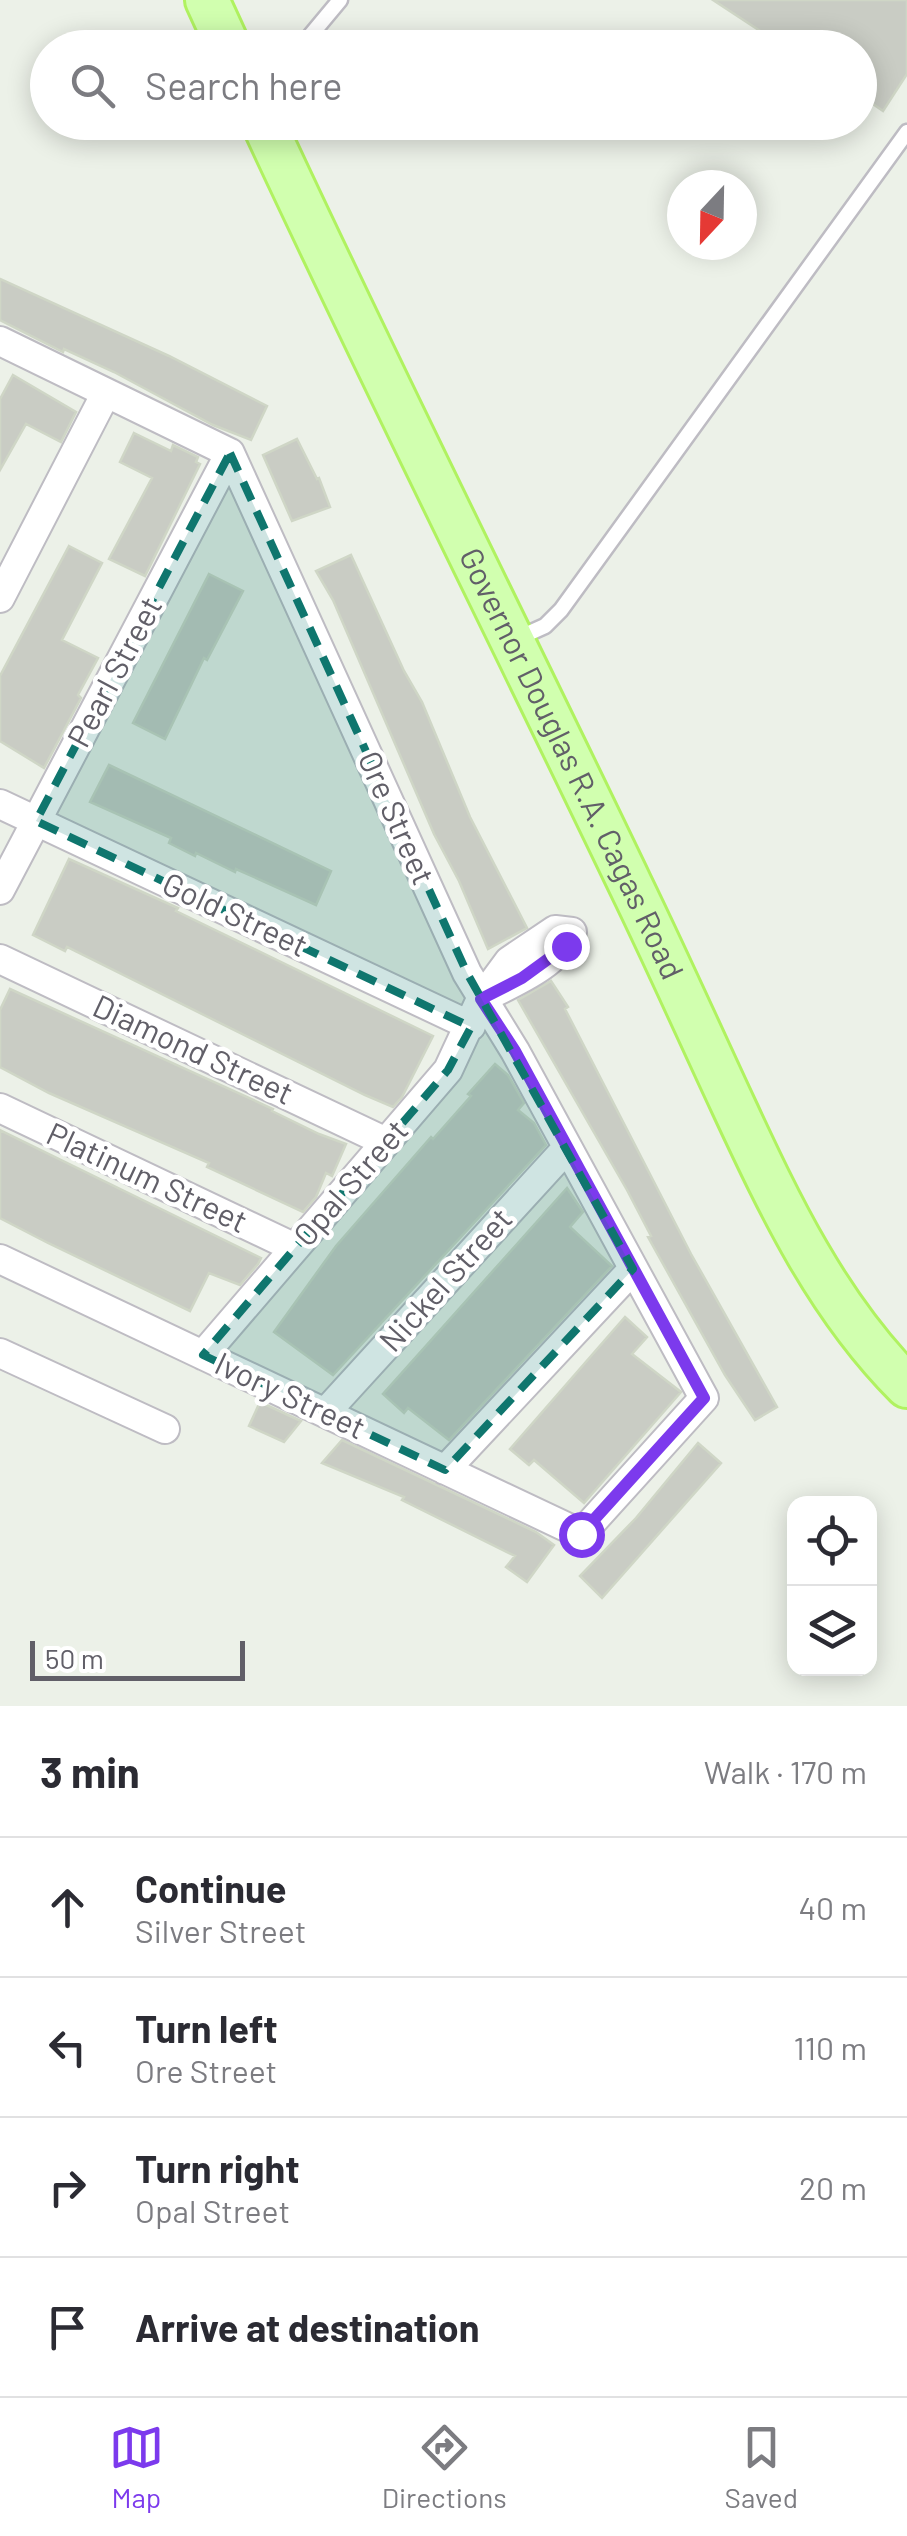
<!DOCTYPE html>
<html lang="en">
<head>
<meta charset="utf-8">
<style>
	body { margin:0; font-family:Barlow,sans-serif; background:#f7f7f7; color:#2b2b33 }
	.controls { position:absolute; right:30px; bottom:30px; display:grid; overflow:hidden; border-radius:20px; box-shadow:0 5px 25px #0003 }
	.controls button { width:90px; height:90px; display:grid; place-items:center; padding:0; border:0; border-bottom:2px solid #e1e1e2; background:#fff; color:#2b2b33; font:50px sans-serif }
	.compass { position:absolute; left:667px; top:170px; width:90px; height:90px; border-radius:50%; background:#fff; box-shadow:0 5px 25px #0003; rotate:202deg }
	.scale { position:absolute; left:30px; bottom:25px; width:215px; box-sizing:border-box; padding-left:10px; border:5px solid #615f68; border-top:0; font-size:28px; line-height:35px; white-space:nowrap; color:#615f68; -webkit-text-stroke:8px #fff; paint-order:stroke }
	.stop { position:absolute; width:30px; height:30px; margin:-22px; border:8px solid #7c3aed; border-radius:50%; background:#fff }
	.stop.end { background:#7c3aed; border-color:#fff; box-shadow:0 2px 10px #0008 }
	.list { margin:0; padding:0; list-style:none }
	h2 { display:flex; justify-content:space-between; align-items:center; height:130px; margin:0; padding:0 40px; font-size:42px }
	h2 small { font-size:32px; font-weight:400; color:#7c7c81 }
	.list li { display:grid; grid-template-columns:65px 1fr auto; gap:30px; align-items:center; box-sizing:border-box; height:140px; padding:0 40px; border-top:2px solid #e1e1e2 }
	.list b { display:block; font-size:38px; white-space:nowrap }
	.list p { margin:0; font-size:32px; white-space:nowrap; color:#7c7c81 }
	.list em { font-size:32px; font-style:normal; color:#7c7c81 }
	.icon { flex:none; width:55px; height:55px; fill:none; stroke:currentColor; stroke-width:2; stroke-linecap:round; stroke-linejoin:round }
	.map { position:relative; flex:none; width:907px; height:1706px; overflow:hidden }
	.search { position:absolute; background:#fff; box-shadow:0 5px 25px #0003; left:30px; right:30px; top:30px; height:110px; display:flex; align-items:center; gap:25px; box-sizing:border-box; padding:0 35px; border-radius:55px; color:#7c7c81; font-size:38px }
	.sheet { height:690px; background:#fff }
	nav { display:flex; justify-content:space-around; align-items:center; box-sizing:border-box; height:140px; border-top:2px solid #e1e1e2; background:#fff; font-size:28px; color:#7c7c81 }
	nav a { display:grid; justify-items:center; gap:5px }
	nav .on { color:#7c3aed }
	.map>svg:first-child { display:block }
	.building { fill:#c9ccc4; stroke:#cfd6c6; stroke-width:2.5 }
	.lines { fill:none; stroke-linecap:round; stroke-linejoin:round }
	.lane-casing { stroke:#bebcc3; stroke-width:19 }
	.street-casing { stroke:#bebcc3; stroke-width:32 }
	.primary-casing { stroke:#b0f260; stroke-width:48 }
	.lane { stroke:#fff; stroke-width:14 }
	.street { stroke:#fff; stroke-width:28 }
	.primary { stroke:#d1ffaf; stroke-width:42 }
	.route { stroke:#7c3aed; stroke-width:12 }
	.marked { fill:#0f766e; fill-opacity:0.2; stroke:#0f766e; stroke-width:8; stroke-dasharray:20 12; stroke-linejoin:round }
	.labels { text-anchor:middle; stroke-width:9; stroke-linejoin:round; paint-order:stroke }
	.street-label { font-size:32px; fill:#615f68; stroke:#fff }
</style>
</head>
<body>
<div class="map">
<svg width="907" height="1706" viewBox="0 0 907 1706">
	<rect width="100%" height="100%" fill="#ecf1e8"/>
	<!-- building -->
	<path class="building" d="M713 0H907V74L883 111 860 95V48H786Z
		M0 279 169 356 267 406 251 440 213 425 114 372 64 349 63 352 0 320Z
		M13 375 76 412 61 442 26 424 0 470V399Z
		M134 433 171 451 173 445 198 457 196 462 200 464 145 576 109 559 152 478 120 462Z
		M297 439 317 479 319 478 330 507 292 521 263 455Z
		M69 546 102 563 62 640 98 658 78 695 81 698 44 768 0 741V676Z
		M351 555 404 671 422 702 470 817 527 928 488 949 459 881 434 834 333 600 316 571Z
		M209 574 243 591 207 660 204 658 165 739 133 723Z
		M109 765 331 871 316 905 236 869 235 872 196 853 195 856 169 843 171 838 90 802Z
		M69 859 178 908 176 911 433 1036 402 1097 393 1107 365 1095 67 947 65 951 33 935Z
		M551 981 568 1007 565 1009 691 1254 777 1407 755 1420 725 1375 648 1237 651 1236 627 1190 518 1000Z
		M10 989 273 1109 272 1111 319 1134 346 1144 332 1176 326 1173 316 1197 303 1212 207 1167 209 1163 49 1093 0 1067V1010Z
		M495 1064 508 1075 524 1103 518 1110 534 1123 546 1145 333 1375 274 1332 336 1246 431 1137 433 1139 471 1096 468 1094Z
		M0 1130 261 1258 258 1264 240 1285 209 1273 190 1311 48 1243 0 1218Z
		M567 1188 583 1212 570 1227 612 1266 449 1440 408 1408 404 1413 383 1394Z
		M625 1317 647 1337 632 1354 681 1392 584 1503 534 1460 529 1465 510 1449Z
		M260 1402 301 1421 284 1442 249 1426Z
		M342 1440 536 1532 554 1545 527 1582 506 1567 515 1556 402 1500 404 1497 322 1463Z
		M698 1443 721 1463 602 1598 580 1576 636 1518Z"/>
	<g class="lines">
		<!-- lane casing -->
		<g class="lane-casing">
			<path id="lane" d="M300 48 340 0
				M516 639 545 626 561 610 907 132"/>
		</g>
		<!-- street casing -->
		<g class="street-casing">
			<path id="street" d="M0 341 230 453 467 973 515 1051 704 1398 581 1534 0 1259
				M0 598 106 393
				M0 804 471 1026
				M0 890 230 453
				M0 959 386 1142
				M0 1108 295 1248
				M0 1353 165 1429
				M203 1355 448 1070 481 999 509 961 555 930 572 932C558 965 512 983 481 999
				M325 1413 567 1148
				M445 1470 633 1269"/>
		</g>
		<!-- primary casing -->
		<g class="primary-casing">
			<g id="primary">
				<path d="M207 0 229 48"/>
				<path id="s1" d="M263 122C382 379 509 631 631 886 666 958 699 1032 733 1105 780 1206 827 1306 907 1386"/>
			</g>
		</g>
		<!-- lane -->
		<use href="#lane" class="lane"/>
		<!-- street -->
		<use href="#street" class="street"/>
		<!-- primary -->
		<use href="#primary" class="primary"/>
	</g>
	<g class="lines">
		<!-- route -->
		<path class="route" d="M566 946 522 978 481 999 515 1051 704 1398 581 1534"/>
	</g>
	<!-- marked area -->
	<path class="marked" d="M230 453 467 973 633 1269 445 1470 203 1355 448 1070 471 1027 36 821Z"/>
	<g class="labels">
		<!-- street labels -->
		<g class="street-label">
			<text transform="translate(115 672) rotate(-62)" y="11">Pearl Street</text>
			<text dy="11" stroke="none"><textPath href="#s1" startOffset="712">Governor Douglas R.A. Cagas Road</textPath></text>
			<text transform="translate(396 818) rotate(66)" y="11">Ore Street</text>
			<text transform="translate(235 915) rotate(25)" y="11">Gold Street</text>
			<text transform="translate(193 1050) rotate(25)" y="11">Diamond Street</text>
			<text transform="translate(147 1178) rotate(25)" y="11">Platinum Street</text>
			<text transform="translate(351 1183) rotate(-49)" y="11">Opal Street</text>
			<text transform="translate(446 1280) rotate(-48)" y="11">Nickel Street</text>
			<text transform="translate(290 1396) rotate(25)" y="11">Ivory Street</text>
		</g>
	</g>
</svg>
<div class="controls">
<button><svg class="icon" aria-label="locate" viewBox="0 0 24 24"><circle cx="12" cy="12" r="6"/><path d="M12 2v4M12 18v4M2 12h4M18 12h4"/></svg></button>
<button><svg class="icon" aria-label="layers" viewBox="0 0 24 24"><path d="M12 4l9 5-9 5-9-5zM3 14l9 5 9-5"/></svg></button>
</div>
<svg class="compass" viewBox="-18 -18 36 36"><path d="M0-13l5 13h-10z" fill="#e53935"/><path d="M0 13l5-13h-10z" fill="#7c7c81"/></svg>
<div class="scale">50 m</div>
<div class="stop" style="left:581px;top:1534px"></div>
<div class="stop end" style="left:566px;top:946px"></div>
<div class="search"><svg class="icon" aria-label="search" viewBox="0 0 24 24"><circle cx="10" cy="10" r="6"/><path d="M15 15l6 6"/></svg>Search here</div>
</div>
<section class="sheet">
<h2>3 min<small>Walk · 170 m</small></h2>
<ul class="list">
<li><svg class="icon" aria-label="ahead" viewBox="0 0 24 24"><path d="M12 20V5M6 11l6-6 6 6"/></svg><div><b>Continue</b><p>Silver Street</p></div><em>40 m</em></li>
<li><svg class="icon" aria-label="left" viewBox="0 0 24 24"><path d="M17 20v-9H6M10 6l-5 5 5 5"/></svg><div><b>Turn left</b><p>Ore Street</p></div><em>110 m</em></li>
<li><svg class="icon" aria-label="right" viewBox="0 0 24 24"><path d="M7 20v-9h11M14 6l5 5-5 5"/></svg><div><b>Turn right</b><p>Opal Street</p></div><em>20 m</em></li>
<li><svg class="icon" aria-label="arrive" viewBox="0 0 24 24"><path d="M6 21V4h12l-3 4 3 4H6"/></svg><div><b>Arrive at destination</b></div></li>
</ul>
</section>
<nav>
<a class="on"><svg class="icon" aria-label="map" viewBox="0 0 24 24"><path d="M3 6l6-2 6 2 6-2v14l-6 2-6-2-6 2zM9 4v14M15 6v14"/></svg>Map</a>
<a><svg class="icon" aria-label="directions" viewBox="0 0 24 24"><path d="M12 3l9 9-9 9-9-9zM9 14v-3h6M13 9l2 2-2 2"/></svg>Directions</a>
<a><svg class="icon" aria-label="saved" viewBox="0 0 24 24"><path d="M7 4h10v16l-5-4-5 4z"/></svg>Saved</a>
</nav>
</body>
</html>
